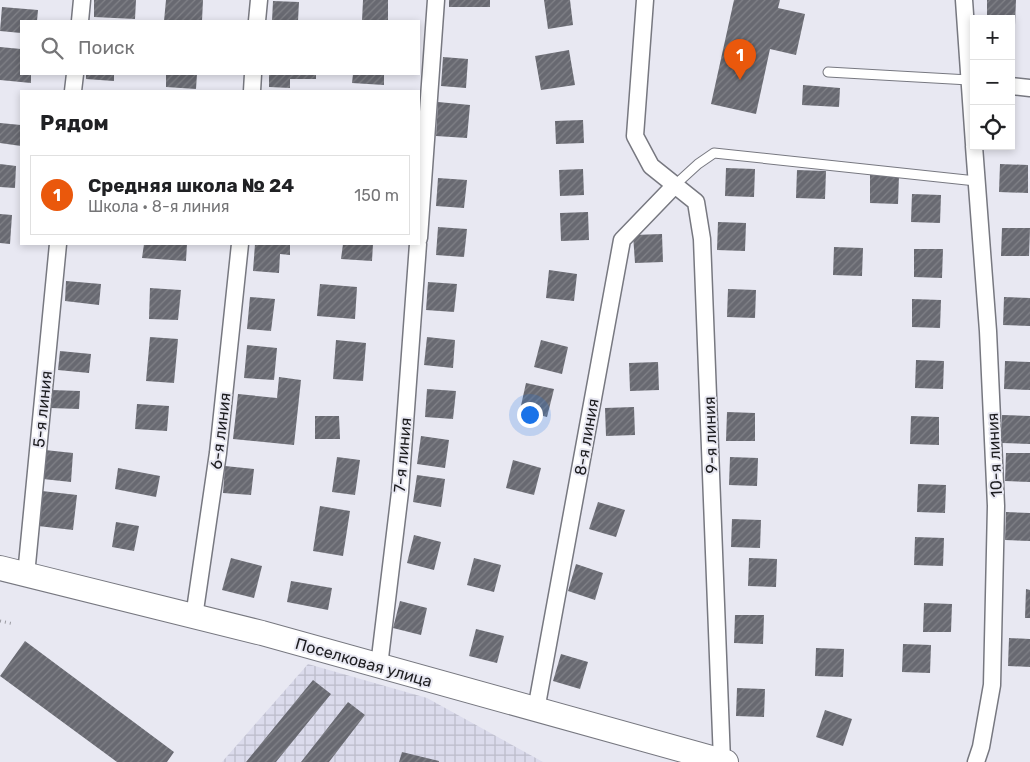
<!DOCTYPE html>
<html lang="ru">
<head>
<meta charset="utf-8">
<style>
	body { margin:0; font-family:Rubik,sans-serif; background:#f6f6f6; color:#202124 }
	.controls { position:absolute; right:15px; top:15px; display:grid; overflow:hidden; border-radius:0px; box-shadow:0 2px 8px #0003 }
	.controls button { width:45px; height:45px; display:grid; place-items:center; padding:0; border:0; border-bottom:1px solid #e0e0e0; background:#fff; color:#202124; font:25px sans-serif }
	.you { position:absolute; left:529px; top:414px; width:18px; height:18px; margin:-12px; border:4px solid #fff; border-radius:50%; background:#1a73e8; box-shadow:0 0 0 8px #1a73e833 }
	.badge { display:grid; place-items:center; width:32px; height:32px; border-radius:50%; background:#ea580c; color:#fff; font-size:16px; font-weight:700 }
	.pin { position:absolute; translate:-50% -41px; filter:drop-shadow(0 1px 2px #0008) }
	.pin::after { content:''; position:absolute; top:26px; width:18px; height:15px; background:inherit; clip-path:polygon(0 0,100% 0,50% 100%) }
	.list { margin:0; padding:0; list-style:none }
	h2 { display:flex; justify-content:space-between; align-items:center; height:65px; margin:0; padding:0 20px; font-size:21px }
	h2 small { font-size:16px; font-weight:400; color:#757577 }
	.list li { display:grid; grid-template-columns:32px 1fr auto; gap:15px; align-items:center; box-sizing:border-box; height:80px; margin:0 10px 10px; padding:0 10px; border:1px solid #e0e0e0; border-radius:0px }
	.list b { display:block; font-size:19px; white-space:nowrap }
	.list p { margin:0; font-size:16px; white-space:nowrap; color:#757577 }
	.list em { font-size:16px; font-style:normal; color:#757577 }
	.icon { flex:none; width:28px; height:28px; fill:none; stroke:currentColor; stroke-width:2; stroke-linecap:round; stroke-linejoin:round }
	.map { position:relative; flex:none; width:1030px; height:762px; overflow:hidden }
	.search { position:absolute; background:#fff; box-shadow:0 2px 8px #0003; left:20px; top:20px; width:400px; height:55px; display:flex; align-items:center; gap:12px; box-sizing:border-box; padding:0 18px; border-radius:0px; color:#757577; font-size:19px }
	.panel { position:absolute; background:#fff; box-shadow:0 2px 8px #0003; left:20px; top:90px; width:400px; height:155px; border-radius:0px }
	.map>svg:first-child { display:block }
	.industrial { fill:url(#industrial-grid) }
	.building { fill:url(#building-hatch) }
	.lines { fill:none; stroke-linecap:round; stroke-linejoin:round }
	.lane-casing { stroke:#777880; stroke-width:11 }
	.street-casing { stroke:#777880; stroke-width:19 }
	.secondary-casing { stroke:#777880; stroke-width:26 }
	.path { stroke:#9a9aa1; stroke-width:3; stroke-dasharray:1 4; stroke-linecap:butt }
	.lane { stroke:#fff; stroke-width:9 }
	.street { stroke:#fff; stroke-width:16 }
	.secondary { stroke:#fff; stroke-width:24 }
	.labels { text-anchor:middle; stroke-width:4; stroke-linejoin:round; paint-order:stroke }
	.street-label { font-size:16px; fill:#1d1d20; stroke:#e8e8f2 }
</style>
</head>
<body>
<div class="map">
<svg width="1030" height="762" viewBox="0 0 1030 762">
	<defs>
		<pattern id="industrial-grid" width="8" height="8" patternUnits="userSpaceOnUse" patternTransform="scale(1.25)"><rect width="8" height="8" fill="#dbdbec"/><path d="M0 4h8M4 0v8" fill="none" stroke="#bcbcca"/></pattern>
		<pattern id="building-hatch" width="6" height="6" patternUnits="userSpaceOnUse" patternTransform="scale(1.25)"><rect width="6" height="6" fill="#686971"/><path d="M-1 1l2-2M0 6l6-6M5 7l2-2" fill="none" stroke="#818288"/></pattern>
	</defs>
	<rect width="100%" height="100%" fill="#e8e8f2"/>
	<!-- industrial -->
	<path class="industrial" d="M308 664 427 698 543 762H222Z"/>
	<!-- building -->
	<path class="building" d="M94 0H136L135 19 94 17Z
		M166 0H203L202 21H164Z
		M363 0H388V21H362Z
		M449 0H490V7H449Z
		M544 0H570L573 25 548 29Z
		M734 0H780L778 8 805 14 796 55 770 49 756 114 711 104Z
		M987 0H1016L1015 25H1011V19H987Z
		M273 1 299 2 298 21H272Z
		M2 7 38 10 37 21H21V33L0 31Z
		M0 47 21 49V74H31V83L0 80Z
		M569 50 575 85 541 90 535 56Z
		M443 57 468 59 466 88 441 86Z
		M86 74H114V81L86 79Z
		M166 74H197L196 89 166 87Z
		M269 74H316V79H290V88L269 87Z
		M353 74H384V85L352 83Z
		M803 85 840 88 839 107 802 105Z
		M438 102 470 105 467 138 436 136Z
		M583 120 584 143 556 144 555 121Z
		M0 123 21 125V146L0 143Z
		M0 164 16 166 15 188 0 187Z
		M1000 164 1028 165V193L999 192Z
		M726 168 755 169 754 197 725 196Z
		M583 169 584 195 560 196 559 170Z
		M797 170 826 171 825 199 796 198Z
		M870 175 899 176 898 204 870 203Z
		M438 178 467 180 464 208 436 206Z
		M912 194 941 195 940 223 911 222Z
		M588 212 589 240 561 241 560 213Z
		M0 214 12 215 10 244 0 243Z
		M718 222 746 223 745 251 717 250Z
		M438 227 467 229 464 257 436 255Z
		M1002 228H1030L1029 256H1001Z
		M662 234 663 262 635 263 633 235Z
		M144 244H187L186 261 142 258Z
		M255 244H290V255L280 254 279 273 253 271Z
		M343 244H373L372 261 341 259Z
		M834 247 863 248 862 276 833 275Z
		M914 249H943L942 278 914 277Z
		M549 270 577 274 574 301 546 298Z
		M66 281 101 284 99 305 65 301Z
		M428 282 457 284 454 312 426 310Z
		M320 284 357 287 355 319 317 316Z
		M150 288 181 290 178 320 149 319Z
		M728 289 756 290 755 318 727 317Z
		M250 297 275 299 271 331 247 329Z
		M1004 297 1030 298V326L1003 325Z
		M912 299 941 300 940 328 912 327Z
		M150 337 178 339 174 383 146 381Z
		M427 337 455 340 453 368 424 365Z
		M336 340 366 343 363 381 333 379Z
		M541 340 568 347 562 374 534 367Z
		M247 345 277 348 274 380 244 378Z
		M60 351 91 354 89 373 58 370Z
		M916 360 944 361 943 389 915 388Z
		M1005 361 1030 362V390L1004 389Z
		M658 362 659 390 630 391 629 363Z
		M279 377 301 380 294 445 233 439 238 394 277 398Z
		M526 383 554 389 547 417 520 410Z
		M427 389 456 391 453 419 425 417Z
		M51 390 80 391 79 409 50 408Z
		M137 404 169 406 167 431 135 429Z
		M634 407 635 435 606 436 605 408Z
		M727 412 755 413V441H726Z
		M1002 415 1030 416V444L1002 443Z
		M315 416H339L340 439H315Z
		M911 416 939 417V445L910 444Z
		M421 436 449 440 445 468 417 464Z
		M45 450 73 453 71 482 43 479Z
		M1006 453H1030V482L1005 481Z
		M337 457 360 460 355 495 332 492Z
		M730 457 758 458 757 486 729 485Z
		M513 460 541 468 534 495 506 488Z
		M225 466 254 469 251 495 223 493Z
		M118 468 160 476 156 497 115 489Z
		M417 475 445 479 441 507 413 502Z
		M918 484 946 485 945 513 917 512Z
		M42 491 77 495 73 530 38 526Z
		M598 502 625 510 616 537 589 529Z
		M320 506 350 511 343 556 313 551Z
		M1006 512 1030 513V541L1005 540Z
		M732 519 761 520 760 548 731 547Z
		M116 522 139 526 134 551 112 547Z
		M414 535 441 542 434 570 407 563Z
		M915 537 944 538 943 566 914 565Z
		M231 558 262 566 254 598 222 590Z
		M474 558 501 565 494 592 467 585Z
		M749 558 777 559 776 587 748 586Z
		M576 564 603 573 595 600 568 591Z
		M291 581 332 588 328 610 287 602Z
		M1026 589 1030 590V618H1025Z
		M400 601 427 608 421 635 393 628Z
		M924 603 952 604 951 632H923Z
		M735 615H764L763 644 734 643Z
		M476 629 504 636 497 663 469 656Z
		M1009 638 1030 639V667L1008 666Z
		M25 641 174 752 167 762H117L0 676Z
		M903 644 931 645 930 673 902 672Z
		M816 648 844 649 843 677 815 676Z
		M561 654 588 662 580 689 553 681Z
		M313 680 331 694 276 762H246Z
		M737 688 765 689 764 717 736 716Z
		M348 702 365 715 329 762H301Z
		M825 710 852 719 843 746 816 737Z
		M402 752 439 761V762H399Z"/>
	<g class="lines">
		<!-- lane casing -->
		<g class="lane-casing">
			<path id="lane" d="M828 72 969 80
				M675 185 698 164 714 153 976 181"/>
		</g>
		<!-- street casing -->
		<g class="street-casing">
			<path id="street" d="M645 0 635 136 651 166 696 202 702 239 722 761
				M964 0 974 144
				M80 21 82 0
				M257 21 259 0
				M1011 86 1030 88
				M73 91 75 74
				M252 91 253 74
				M974 146 988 331 996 506 992 685 981 747 976 762
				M419 238 436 0
				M26 575 58 244
				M194 617 218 453 240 244
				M379 666 400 492 418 244
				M536 710 622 240 675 185"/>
		</g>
		<!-- secondary casing -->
		<g class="secondary-casing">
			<path id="secondary" d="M0 568 262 633 726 762"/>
		</g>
		<!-- path -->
		<path class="path" d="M0 621 14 624"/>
		<!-- lane -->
		<use href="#lane" class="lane"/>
		<!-- street -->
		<use href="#street" class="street"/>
		<!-- secondary -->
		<use href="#secondary" class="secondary"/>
	</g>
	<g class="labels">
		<!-- street labels -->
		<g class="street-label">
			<text transform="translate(42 409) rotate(-84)" y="6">5-я линия</text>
			<text transform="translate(220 431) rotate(-83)" y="6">6-я линия</text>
			<text transform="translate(710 435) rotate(-92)" y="6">9-я линия</text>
			<text transform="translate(586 437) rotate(-80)" y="6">8-я линия</text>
			<text transform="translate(402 455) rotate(-85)" y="6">7-я линия</text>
			<text transform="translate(994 455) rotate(-93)" y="6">10-я линия</text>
			<text transform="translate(364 662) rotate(16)" y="6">Поселковая улица</text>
		</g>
	</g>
</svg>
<div class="controls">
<button>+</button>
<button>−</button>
<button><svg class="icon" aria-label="locate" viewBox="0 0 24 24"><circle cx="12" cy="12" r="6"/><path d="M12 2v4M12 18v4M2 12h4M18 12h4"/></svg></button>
</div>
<div class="you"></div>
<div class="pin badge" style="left:740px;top:80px">1</div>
<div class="search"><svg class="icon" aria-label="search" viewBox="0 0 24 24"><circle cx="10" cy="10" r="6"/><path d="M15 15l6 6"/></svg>Поиск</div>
<section class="panel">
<h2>Рядом<small></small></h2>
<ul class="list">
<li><span class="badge">1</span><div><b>Средняя школа № 24</b><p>Школа · 8-я линия</p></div><em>150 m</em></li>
</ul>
</section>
</div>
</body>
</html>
